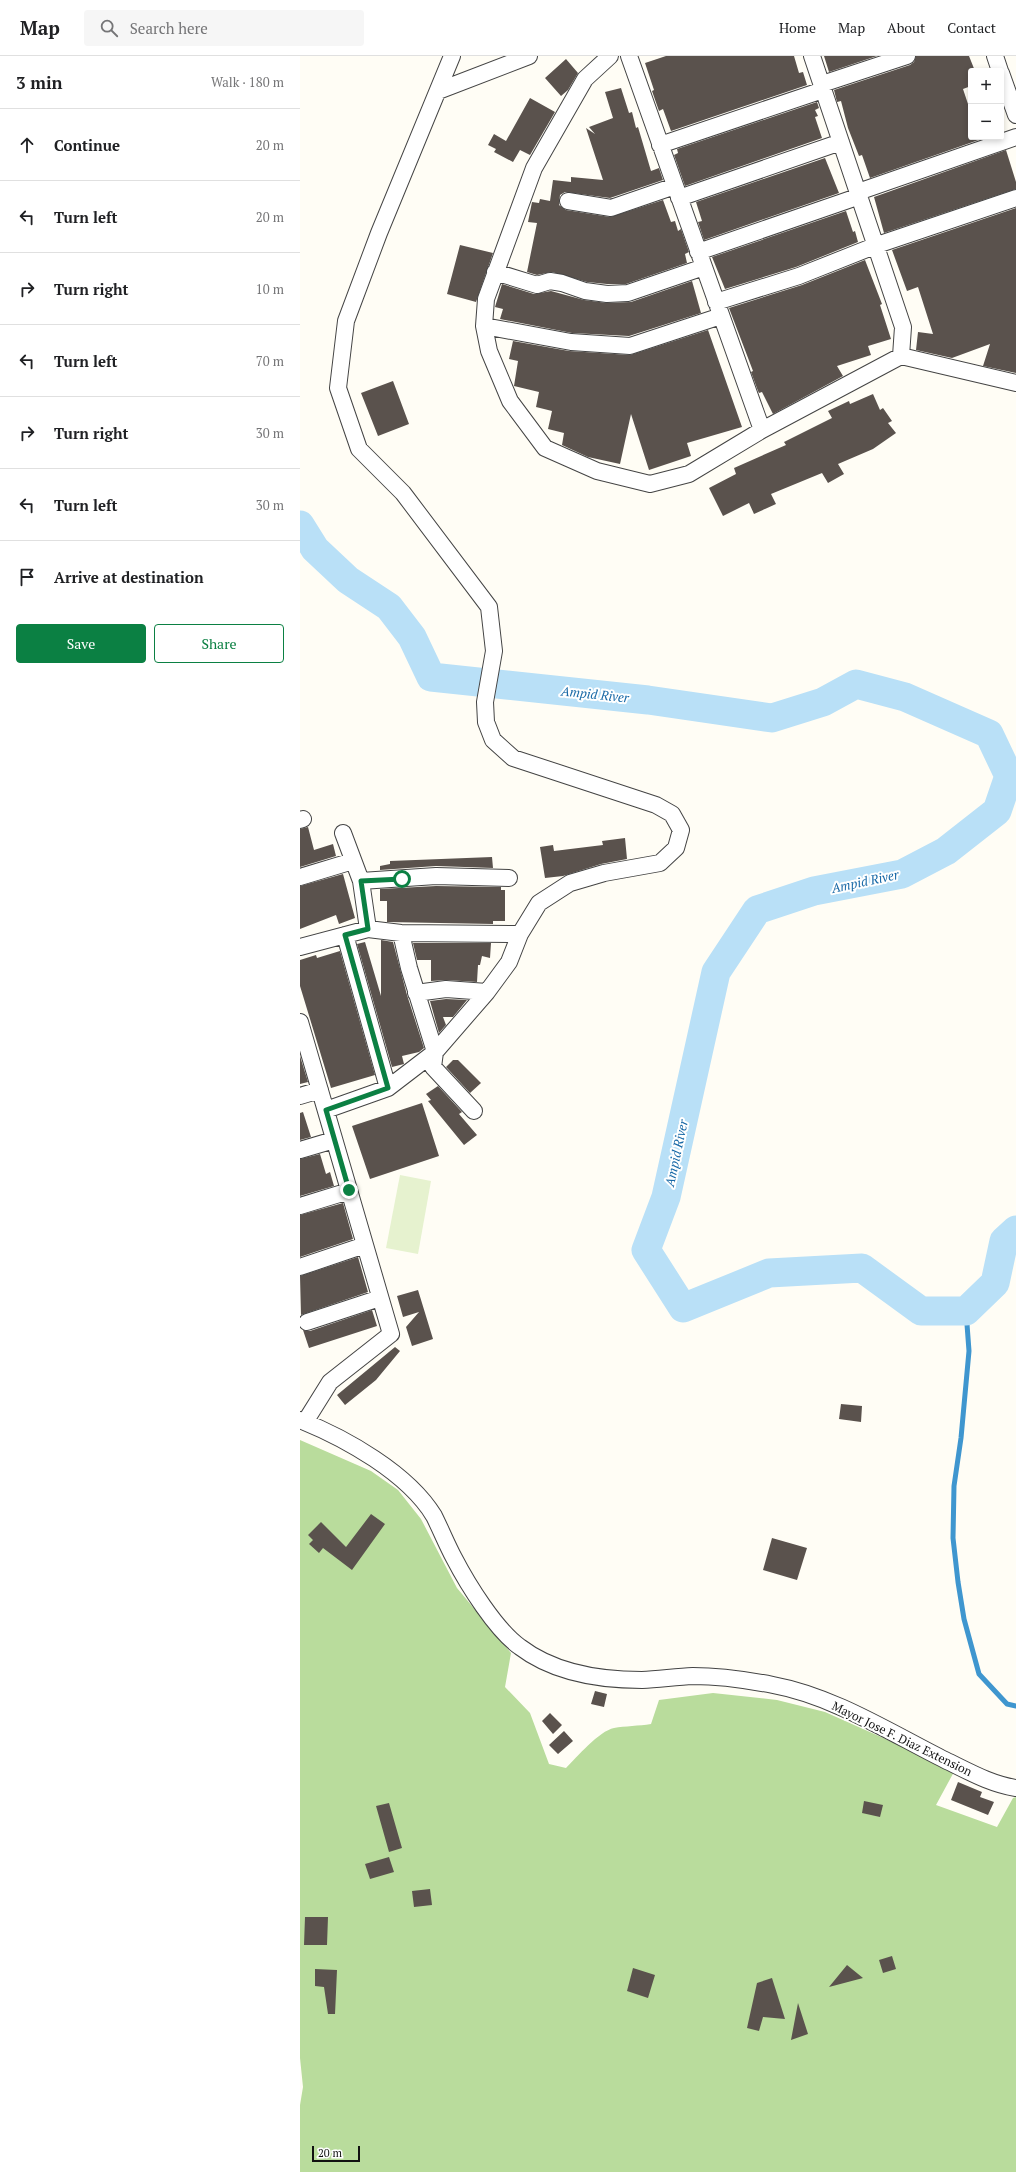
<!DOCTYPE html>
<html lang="en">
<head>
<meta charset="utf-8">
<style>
	body { margin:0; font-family:"PT Serif",serif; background:#f6f6f6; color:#202124 }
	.controls { position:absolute; right:12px; top:12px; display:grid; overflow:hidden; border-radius:4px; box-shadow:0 2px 6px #0003 }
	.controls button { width:36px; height:36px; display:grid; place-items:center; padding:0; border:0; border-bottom:1px solid #e0e0e0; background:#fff; color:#202124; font:20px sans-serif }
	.scale { position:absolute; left:12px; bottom:10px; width:48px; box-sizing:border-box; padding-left:4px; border:2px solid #111; border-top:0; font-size:11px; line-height:14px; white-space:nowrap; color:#111; -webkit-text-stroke:3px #fff; paint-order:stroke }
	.stop { position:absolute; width:12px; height:12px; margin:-9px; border:3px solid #0b8043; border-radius:50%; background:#fff }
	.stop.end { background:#0b8043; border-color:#fff; box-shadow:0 1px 4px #0008 }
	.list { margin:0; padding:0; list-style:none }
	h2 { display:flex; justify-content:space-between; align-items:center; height:52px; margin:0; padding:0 16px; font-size:17px }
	h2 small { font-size:13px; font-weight:400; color:#757577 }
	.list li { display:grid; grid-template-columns:26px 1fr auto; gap:12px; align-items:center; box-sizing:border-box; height:72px; padding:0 16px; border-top:1px solid #e0e0e0 }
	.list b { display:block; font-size:15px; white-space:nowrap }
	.list em { font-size:13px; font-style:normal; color:#757577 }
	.actions { display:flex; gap:8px; padding:12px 16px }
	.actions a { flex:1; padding:9px 0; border:1px solid #0b8043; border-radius:4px; text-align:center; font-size:14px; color:#0b8043 }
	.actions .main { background:#0b8043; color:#fff }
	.icon { flex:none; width:22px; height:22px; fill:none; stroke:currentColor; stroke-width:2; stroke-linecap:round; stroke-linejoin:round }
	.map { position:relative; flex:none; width:716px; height:2116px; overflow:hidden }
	header { display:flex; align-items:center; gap:24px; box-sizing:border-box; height:56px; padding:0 20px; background:#fff; border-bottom:1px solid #e0e0e0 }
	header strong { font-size:19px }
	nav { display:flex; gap:22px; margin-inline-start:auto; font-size:14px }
	.search { width:280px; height:36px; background:#f6f6f6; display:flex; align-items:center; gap:10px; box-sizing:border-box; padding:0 14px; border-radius:4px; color:#757577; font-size:15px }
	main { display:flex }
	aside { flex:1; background:#fff }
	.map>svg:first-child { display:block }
	.forest { fill:#b9dc9c }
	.pitch { fill:#e6f2cf }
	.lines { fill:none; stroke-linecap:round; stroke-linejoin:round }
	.stream { stroke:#3f96cf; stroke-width:5 }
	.river { stroke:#b9e0f7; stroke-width:29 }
	.building { fill:#5a524d }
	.minor-casing { stroke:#444; stroke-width:18 }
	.minor { stroke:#fff; stroke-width:16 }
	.route { stroke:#0b8043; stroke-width:5 }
	.labels { text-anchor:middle; stroke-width:4; stroke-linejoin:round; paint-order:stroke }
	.street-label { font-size:12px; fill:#111; stroke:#fff }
	.water-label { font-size:13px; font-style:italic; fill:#1768a6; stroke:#fff }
</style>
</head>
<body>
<header>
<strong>Map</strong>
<div class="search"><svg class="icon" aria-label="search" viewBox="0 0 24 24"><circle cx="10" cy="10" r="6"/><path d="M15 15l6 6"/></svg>Search here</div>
<nav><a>Home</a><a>Map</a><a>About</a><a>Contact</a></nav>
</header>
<main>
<aside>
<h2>3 min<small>Walk · 180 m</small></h2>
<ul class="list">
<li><svg class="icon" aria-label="ahead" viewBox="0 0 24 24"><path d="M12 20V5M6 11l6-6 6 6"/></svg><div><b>Continue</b></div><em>20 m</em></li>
<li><svg class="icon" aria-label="left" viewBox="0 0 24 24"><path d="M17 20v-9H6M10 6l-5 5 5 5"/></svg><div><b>Turn left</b></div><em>20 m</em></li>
<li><svg class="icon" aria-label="right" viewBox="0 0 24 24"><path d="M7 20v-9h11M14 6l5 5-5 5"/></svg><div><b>Turn right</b></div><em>10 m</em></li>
<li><svg class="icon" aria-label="left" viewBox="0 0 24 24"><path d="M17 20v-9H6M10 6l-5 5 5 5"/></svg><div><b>Turn left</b></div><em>70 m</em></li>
<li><svg class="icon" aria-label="right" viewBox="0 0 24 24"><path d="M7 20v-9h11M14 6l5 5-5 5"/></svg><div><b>Turn right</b></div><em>30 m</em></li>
<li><svg class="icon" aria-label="left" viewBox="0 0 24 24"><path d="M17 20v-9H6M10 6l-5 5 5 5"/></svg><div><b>Turn left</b></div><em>30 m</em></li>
<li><svg class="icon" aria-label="arrive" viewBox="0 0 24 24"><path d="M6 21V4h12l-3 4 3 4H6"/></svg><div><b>Arrive at destination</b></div></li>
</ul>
<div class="actions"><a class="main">Save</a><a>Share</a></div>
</aside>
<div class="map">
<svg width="716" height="2116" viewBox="0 0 716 2116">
	<rect width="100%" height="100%" fill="#fffdf5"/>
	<!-- forest -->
	<path class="forest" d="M0 1384 71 1415 98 1434 121 1463 157 1532 211 1597 205 1631 230 1657 249 1708 266 1712C277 1701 299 1675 314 1672 325 1670 339 1670 351 1668L359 1644 413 1637 477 1644 525 1656 655 1714 636 1749 697 1771 713 1742 716 1741V2116H0V2049L3 2031 0 2002Z"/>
	<!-- pitch -->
	<path class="pitch" d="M100 1119 131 1125 118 1198 86 1192Z"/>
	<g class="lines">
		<!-- stream -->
		<path class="stream" d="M666 1255 669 1295 661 1382 654 1430 653 1482 658 1526 664 1563 679 1618 707 1648 716 1650"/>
		<!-- river -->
		<path class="river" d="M0 469 15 493 48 524 89 551 112 581 131 621 348 644 472 662 523 646 556 628 605 641 689 678 709 720 697 755 646 795 602 818 514 835 457 854 416 916 366 1141 346 1194 383 1252 469 1217 562 1212 621 1255H666L695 1227 704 1185 716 1174"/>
	</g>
	<!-- building -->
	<path class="building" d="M366 0H494L499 17 503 16 507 29 371 75 363 53 359 55 352 35 354 34 345 7Z
		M524 0H577L529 16Z
		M616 0H669L675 15H671V30L663 33 671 57V81H687L570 122 562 99 559 100 548 72 541 45 537 46 534 34 610 9 614 6Z
		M266 3 278 17 268 34 261 40 245 22Z
		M321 32 329 57 332 56 336 72 338 71 351 115 359 112 363 124 310 142 265 136 260 139 259 149 266 154 310 161 363 144 371 166 375 165 378 175 381 173 389 196 385 198 387 207 326 228H307L287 226 252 216 237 219 227 216 237 167 228 166 232 146 239 147 240 143 250 145 253 124 271 126V121L303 124 286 72 295 78 289 71 313 62 305 36Z
		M230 42 255 56 230 99 220 94 213 106 194 96 196 93 188 89 194 78 206 85Z
		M517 46 519 52 515 54 518 60 515 61 522 82 385 130 374 99 378 97 377 93Z
		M706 94 716 126V133L584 177 574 141Z
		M525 102 539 137 404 184 398 166 402 165 396 146Z
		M716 152V317L683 310 690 288 652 302 616 294 618 276 633 278 618 231 607 235 592 194Z
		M546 155 553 176 555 175 558 186 496 211 425 233 412 201Z
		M160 189 193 197 176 246 147 238Z
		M565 204 582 248 580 249 591 283 568 290 571 299 537 310 543 320 473 358 462 336 459 337 458 335 451 316 453 315 429 252 502 229Z
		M392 225 401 257 329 280 272 277 200 263 203 253 195 251 202 228 234 238 251 235 284 244 307 247 331 246Z
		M408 274 442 371 387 387 391 400 349 414 331 358 320 408 288 401 262 389 264 377 248 373 252 355 236 351 239 336 214 330 218 305 209 303 213 285 269 295 330 299Z
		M93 325 109 368 78 380 61 337Z
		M573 338 580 354 583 352 592 365 588 367 596 377 573 393 538 408 544 418 528 427 522 417 471 438 476 448 454 458 449 447 423 460 409 432 436 418 434 412 486 389 484 386 532 362 528 355 549 345 550 348Z
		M8 771 14 794 33 788 36 800 0 811V773Z
		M325 782 327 803 301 808 263 820 245 822 240 791 253 789 254 795 303 789 302 785Z
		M192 801 193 812 136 810 80 814V810L90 808V805Z
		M43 818 55 862 39 868 36 859 0 873V830Z
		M136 830 201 831V834H205V865H193V868L87 866V845H80V833Z
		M81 884 93 886 107 939 124 992 119 996 102 1000 104 1008 92 1011 57 888 65 886 81 940Z
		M113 887H191L190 902 182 900 180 909H178L177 926 147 924 131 925V904H117Z
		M40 895 75 1019 31 1032 0 930V904L16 899 17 902Z
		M146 943 167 944 153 961H143L146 969 139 977 130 945Z
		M0 1000 8 1026 0 1028Z
		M153 1004H158L181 1027 170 1037 146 1011Z
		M138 1030 162 1056 159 1058 177 1079 164 1089 128 1045 131 1044 126 1038Z
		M122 1047 139 1100 70 1123 52 1070Z
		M3 1056 11 1081 0 1084V1057Z
		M20 1098 26 1118 30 1116 34 1130 0 1140V1103Z
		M43 1147 53 1183 0 1201V1159Z
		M58 1201 68 1236 1 1259 0 1220Z
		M118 1234 133 1283 112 1290 106 1271 119 1256 103 1261 97 1240Z
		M72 1254 77 1270 9 1292 3 1274 10 1275Z
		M95 1291 100 1295 76 1324 45 1349 37 1339Z
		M541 1348 562 1350 561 1366 539 1363Z
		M71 1458 85 1468 52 1514 23 1492 19 1497 9 1488 13 1484 8 1479 21 1466 46 1491Z
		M472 1482 507 1492 497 1524 463 1514Z
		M295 1635 307 1638 304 1651 291 1648Z
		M250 1657 262 1669 253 1678 242 1665Z
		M264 1675 273 1685 258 1698 249 1689Z
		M658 1726 682 1736 680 1741 694 1746 688 1759 651 1744Z
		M564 1745 583 1749 580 1761 562 1757Z
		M89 1747 102 1792 89 1796 76 1750Z
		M89 1801 94 1816 70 1823 65 1808Z
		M130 1833 132 1849 114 1851 112 1835Z
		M5 1861H28L27 1889H4Z
		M592 1900 596 1913 583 1917 579 1904Z
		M547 1909 563 1922 529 1931Z
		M333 1912 355 1919 348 1942 327 1935Z
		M15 1913 37 1914 35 1958H28L24 1931 15 1930Z
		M472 1922 485 1963 463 1961 459 1975 447 1972 457 1927Z
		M498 1947 508 1978 491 1984Z"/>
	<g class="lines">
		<!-- minor casing -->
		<g class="minor-casing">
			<path id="minor" d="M310 0 285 23 234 112 186 243 184 270 189 295 210 345 245 392 297 415 350 428 389 418 462 374 601 300 716 327
				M329 0 462 374
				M512 0 603 271 601 300
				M695 0 700 15
				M701 17 716 59
				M522 28 607 0
				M138 35 229 0
				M360 89 523 34
				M558 136 716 81
				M379 142 541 86
				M268 145 311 152 375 130
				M398 196 560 140
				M195 216 237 229 250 225 262 227 285 235 307 238 328 237 404 211
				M416 246 499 220 577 189 716 142
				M184 270 271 286 330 290 421 260
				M0 764 3 763
				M0 821 53 805
				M61 825 136 820 209 822
				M68 873 101 877 220 878
				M101 877 109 912 135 996 133 1011 174 1055
				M45 879 88 1032
				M0 891 68 873 61 825 43 777
				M116 937 146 933 187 936
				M0 966 91 1278 30 1326 5 1366
				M0 1040 20 1034
				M26 1054 88 1032 135 996 187 936 209 906 220 878 239 847 270 827 304 817 360 807 376 792 381 774 372 758 356 749 213 702 193 684 186 666 185 646 194 595 189 551 103 437 59 393 38 332 46 265 79 177 152 0
				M0 1094 34 1084
				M0 1150 49 1135
				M0 1211 65 1189
				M7 1266 80 1242
				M0 1364C45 1382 108 1417 134 1460 141 1474 147 1489 154 1502 168 1529 196 1574 220 1591 254 1617 300 1624 342 1624 359 1623 376 1621 393 1620 420 1620 447 1624 473 1629 533 1640 591 1677 645 1704 668 1715 690 1728 716 1732"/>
		</g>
		<!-- minor -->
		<use href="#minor" class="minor"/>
	</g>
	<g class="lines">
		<!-- route -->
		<path class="route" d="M49 1134 26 1054 88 1032 45 879 68 873 61 825 102 823"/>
	</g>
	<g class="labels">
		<!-- street labels -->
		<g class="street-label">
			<text transform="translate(602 1683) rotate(26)" y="4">Mayor Jose F. Diaz Extension</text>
		</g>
		<!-- water labels -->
		<g class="water-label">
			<text transform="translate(295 638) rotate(6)" y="5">Ampid River</text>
			<text transform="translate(565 825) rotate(-12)" y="5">Ampid River</text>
			<text transform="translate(376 1097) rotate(-78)" y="5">Ampid River</text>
		</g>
	</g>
</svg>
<div class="controls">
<button>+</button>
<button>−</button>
</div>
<div class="scale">20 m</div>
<div class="stop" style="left:102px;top:823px"></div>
<div class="stop end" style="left:49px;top:1134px"></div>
</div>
</main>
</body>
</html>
